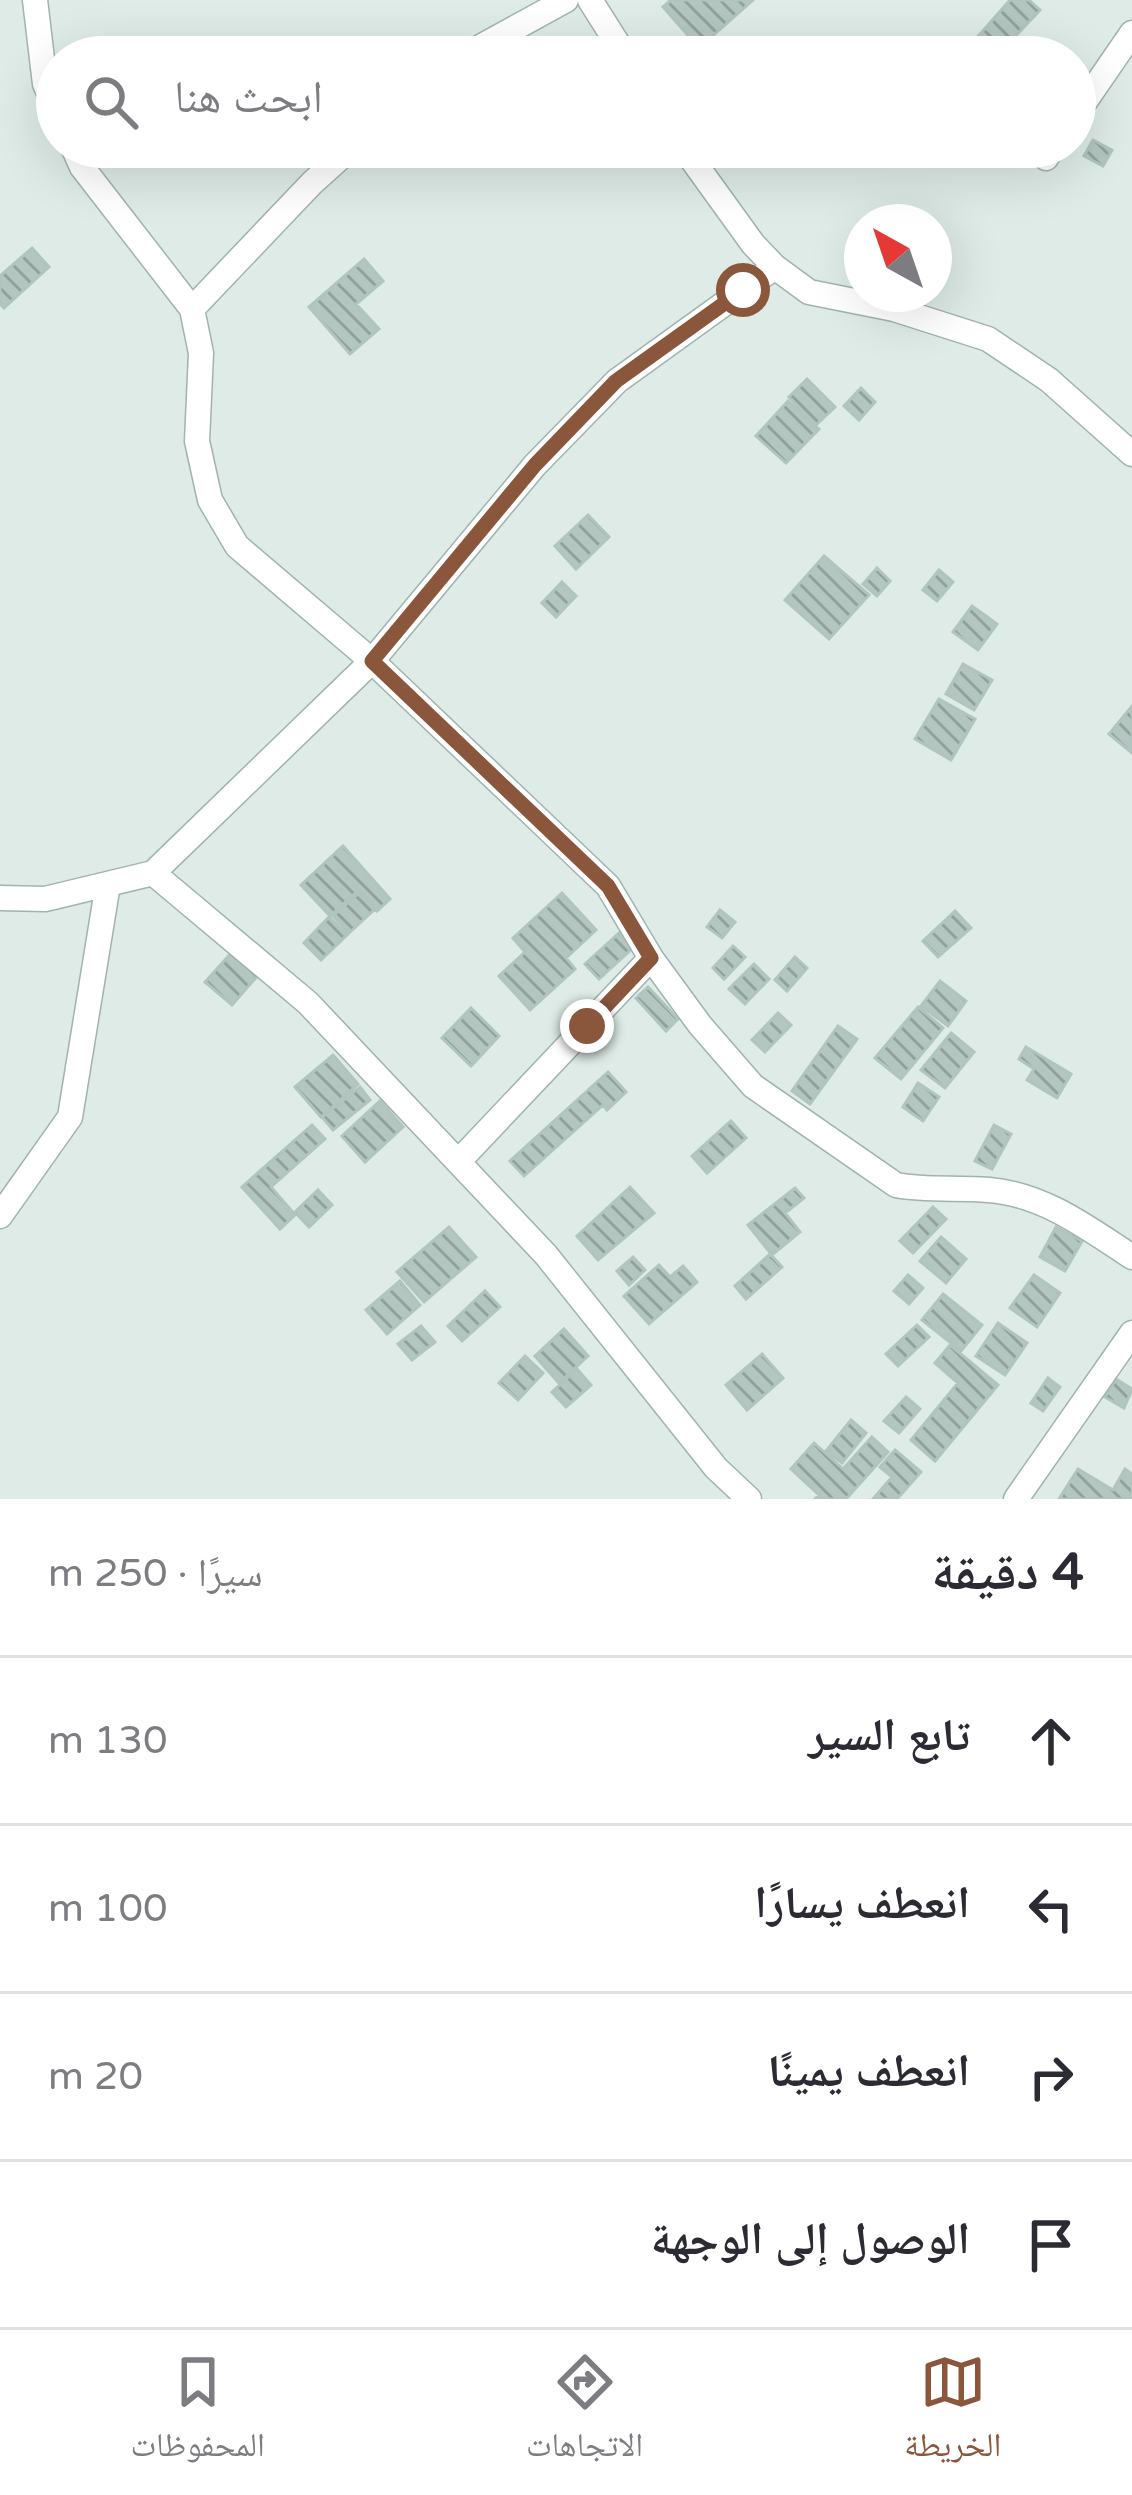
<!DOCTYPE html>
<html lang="ar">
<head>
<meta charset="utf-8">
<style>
	body { margin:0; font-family:"Varela Round","Noto Naskh Arabic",sans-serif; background:#f2f2f3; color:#2b2b33; direction:rtl }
	.compass { position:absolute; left:844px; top:204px; width:108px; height:108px; border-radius:50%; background:#fff; box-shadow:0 12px 48px #0002; rotate:320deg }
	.stop { position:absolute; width:36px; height:36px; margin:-27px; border:9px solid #8a563c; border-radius:50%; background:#fff }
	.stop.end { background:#8a563c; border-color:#fff; box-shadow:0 3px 12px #0008 }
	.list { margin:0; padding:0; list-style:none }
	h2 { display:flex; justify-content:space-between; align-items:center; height:156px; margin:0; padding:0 48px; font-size:51px }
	h2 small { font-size:39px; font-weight:400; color:#7c7c81 }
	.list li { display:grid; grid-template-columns:78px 1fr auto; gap:36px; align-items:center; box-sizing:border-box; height:168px; padding:0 48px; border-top:3px solid #e1e1e2 }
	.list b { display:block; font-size:45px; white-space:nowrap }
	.list em { font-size:39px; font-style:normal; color:#7c7c81 }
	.icon { flex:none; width:66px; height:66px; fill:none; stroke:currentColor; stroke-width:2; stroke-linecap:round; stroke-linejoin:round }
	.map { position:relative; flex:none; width:1132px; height:1499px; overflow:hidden; direction:ltr }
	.search { position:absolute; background:#fff; box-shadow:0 12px 48px #0002; left:36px; right:36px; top:36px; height:132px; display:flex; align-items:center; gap:30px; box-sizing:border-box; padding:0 42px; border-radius:66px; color:#7c7c81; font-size:45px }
	.sheet { height:828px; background:#fff }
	nav { display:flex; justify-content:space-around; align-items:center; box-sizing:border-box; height:168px; border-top:3px solid #e1e1e2; background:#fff; font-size:33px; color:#7c7c81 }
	nav a { display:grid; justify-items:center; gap:6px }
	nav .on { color:#8a563c }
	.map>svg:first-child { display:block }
	.building { fill:url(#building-back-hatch); stroke:#b0c5bf; stroke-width:3 }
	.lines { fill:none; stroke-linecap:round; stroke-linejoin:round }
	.street-casing { stroke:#a1b3af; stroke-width:27 }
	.street { stroke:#fff; stroke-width:24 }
	.route { stroke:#8a563c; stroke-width:15 }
</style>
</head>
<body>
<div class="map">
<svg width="1132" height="1499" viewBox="0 0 1132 1499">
	<defs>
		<pattern id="building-back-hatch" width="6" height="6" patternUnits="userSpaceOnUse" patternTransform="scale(3)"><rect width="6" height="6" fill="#b3c6c0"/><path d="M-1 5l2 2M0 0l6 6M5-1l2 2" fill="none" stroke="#91a29d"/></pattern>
	</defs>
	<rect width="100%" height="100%" fill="#deebe7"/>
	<!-- building -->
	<path class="building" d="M671 0H753L699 48 663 7Z
		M1010 0H1029L1040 10 1009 43 1002 36 983 57H960Z
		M1093 140 1112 150 1103 166 1084 156Z
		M32 248 49 267 4 308 0 304V276Z
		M364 259 383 281 356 304 379 329 350 354 309 307Z
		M807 379 835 407 816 425 789 397Z
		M861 388 875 402 859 420 844 406Z
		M788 401 819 429 786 463 756 436Z
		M588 515 609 537 576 569 555 546Z
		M824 556 869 595 829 639 785 600Z
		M877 568 890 581 877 596 863 584Z
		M939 570 953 582 937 601 923 590Z
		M562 582 576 596 556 617 542 603Z
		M972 606 997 624 978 650 953 632Z
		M963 664 992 680 974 710 946 694Z
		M939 699 975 719 951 760 915 739Z
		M1132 706V753L1109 734Z
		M343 846 390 899 377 911 359 890 330 916 301 885Z
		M359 893 374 910 349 933 333 916Z
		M562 893 596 930 566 958 575 969 530 1010 499 976 525 952 513 938Z
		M720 910 735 922 722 938 707 927Z
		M955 911 971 928 938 957 923 941Z
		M329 917 347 935 321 960 304 943Z
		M619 933 633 948 599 979 585 964Z
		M733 946 745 957 724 979 713 968Z
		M233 951 260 973 232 1005 205 982Z
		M795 957 807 968 787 991 775 980Z
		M754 964 769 979 745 1004 729 989Z
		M940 981 966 1001 948 1026 921 1006Z
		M648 987 678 1019 666 1031 636 998Z
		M918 1007 943 1028 901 1079 875 1058Z
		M471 1008 499 1036 471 1066 442 1038Z
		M778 1013 791 1025 765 1052 752 1040Z
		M838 1026 857 1039 810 1104 792 1091Z
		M951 1033 974 1052 945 1088 921 1070Z
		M1026 1047 1071 1074 1057 1098 1027 1080 1034 1069 1019 1059Z
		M333 1055 358 1084 321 1117 295 1087Z
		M608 1072 626 1092 607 1110 603 1105 524 1176 510 1161Z
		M918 1083 939 1097 923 1121 903 1107Z
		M360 1087 370 1100 333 1130 322 1117Z
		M380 1101 403 1127 365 1162 342 1136Z
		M731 1121 746 1138 707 1173 692 1156Z
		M312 1125 325 1139 271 1187 295 1215 280 1229 242 1187Z
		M994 1125 1011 1134 992 1169 975 1161Z
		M630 1187 654 1213 598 1260 577 1236Z
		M795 1188 804 1198 785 1213 800 1232 772 1255 748 1225Z
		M318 1190 332 1205 309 1227 295 1212Z
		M933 1207 946 1219 913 1253 900 1241Z
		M449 1227 476 1257 424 1302 397 1272Z
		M1056 1227 1082 1241 1065 1271 1040 1257Z
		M941 1237 966 1259 946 1283 920 1261Z
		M770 1254 782 1267 746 1299 735 1286Z
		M633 1257 645 1270 629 1285 617 1271Z
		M659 1265 670 1277 683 1266 697 1282 649 1324 624 1296Z
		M908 1275 923 1288 909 1304 894 1291Z
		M1034 1275 1060 1293 1037 1327 1010 1308Z
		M400 1281 420 1305 387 1334 366 1310Z
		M485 1291 500 1307 462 1341 448 1326Z
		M943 1294 982 1325 961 1351 922 1320Z
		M998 1323 1027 1343 1005 1375 976 1356Z
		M917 1325 929 1337 898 1366 886 1354Z
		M421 1326 435 1342 412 1360 398 1344Z
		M564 1329 588 1356 559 1383 535 1356Z
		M950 1345 998 1385 935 1461 911 1440 958 1383 935 1363Z
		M762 1354 783 1378 747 1410 726 1385Z
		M525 1356 543 1373 518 1400 499 1383Z
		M577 1369 591 1385 566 1407 552 1392Z
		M1048 1378 1060 1387 1043 1411 1031 1403Z
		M1116 1379 1132 1389 1124 1408 1105 1397Z
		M906 1397 920 1409 899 1433 884 1421Z
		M851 1420 866 1433 842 1463 826 1451Z
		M872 1437 888 1452 846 1499H815L819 1495 791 1469 814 1443 843 1469Z
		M895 1450 921 1472 897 1499H873L892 1477 880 1467Z
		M1078 1469 1113 1490 1125 1469 1132 1474V1499H1059Z"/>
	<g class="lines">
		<!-- street casing -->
		<g class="street-casing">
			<path id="street" d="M35 0 45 84 57 111
				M590 0 626 57
				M462 57 566 0
				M1075 116 1132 33
				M73 147 82 167 192 309 201 353 197 441 210 500 237 546 372 661 608 886 651 958 700 1025 753 1086 896 1185C927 1191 957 1187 989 1190 1043 1194 1088 1228 1132 1257
				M683 147 753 244 775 267 809 292 894 309 988 339 1049 380 1132 454
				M1046 158 1053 147
				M192 309 312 183 352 147
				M153 873 308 1003 546 1255 716 1468 749 1499
				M0 898 45 899 153 873 372 661 535 465 617 381 775 267
				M458 1162 651 958
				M0 1216 70 1117 108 884
				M1016 1499 1132 1333"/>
		</g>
		<!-- street -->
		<use href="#street" class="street"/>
	</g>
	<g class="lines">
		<!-- route -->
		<path class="route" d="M587 1026 651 958 608 886 372 661 535 465 616 381 743 290"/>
	</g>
</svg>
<svg class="compass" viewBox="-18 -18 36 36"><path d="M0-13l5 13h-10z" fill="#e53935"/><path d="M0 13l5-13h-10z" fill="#7c7c81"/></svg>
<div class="stop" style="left:743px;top:290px"></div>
<div class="stop end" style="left:587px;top:1026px"></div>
<div class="search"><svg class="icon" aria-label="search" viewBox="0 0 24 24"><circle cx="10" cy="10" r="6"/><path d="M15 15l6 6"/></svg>ابحث هنا</div>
</div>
<section class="sheet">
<h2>4 دقيقة<small>سيرًا · 250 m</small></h2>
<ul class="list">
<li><svg class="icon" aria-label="ahead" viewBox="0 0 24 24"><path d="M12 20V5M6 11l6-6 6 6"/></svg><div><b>تابع السير</b></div><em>130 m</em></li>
<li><svg class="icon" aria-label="left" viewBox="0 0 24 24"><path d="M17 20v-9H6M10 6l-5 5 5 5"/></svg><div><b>انعطف يسارًا</b></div><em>100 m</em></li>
<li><svg class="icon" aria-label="right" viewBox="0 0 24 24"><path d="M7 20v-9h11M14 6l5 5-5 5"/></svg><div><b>انعطف يمينًا</b></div><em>20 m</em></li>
<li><svg class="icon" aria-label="arrive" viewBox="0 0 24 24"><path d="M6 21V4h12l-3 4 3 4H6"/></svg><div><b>الوصول إلى الوجهة</b></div></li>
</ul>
</section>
<nav>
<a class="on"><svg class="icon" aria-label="map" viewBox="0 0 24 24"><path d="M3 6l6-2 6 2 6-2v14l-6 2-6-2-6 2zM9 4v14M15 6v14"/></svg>الخريطة</a>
<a><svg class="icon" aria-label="directions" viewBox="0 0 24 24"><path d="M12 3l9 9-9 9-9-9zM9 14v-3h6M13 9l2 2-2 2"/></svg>الاتجاهات</a>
<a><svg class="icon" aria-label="saved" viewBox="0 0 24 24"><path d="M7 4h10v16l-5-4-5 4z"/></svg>المحفوظات</a>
</nav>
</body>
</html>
